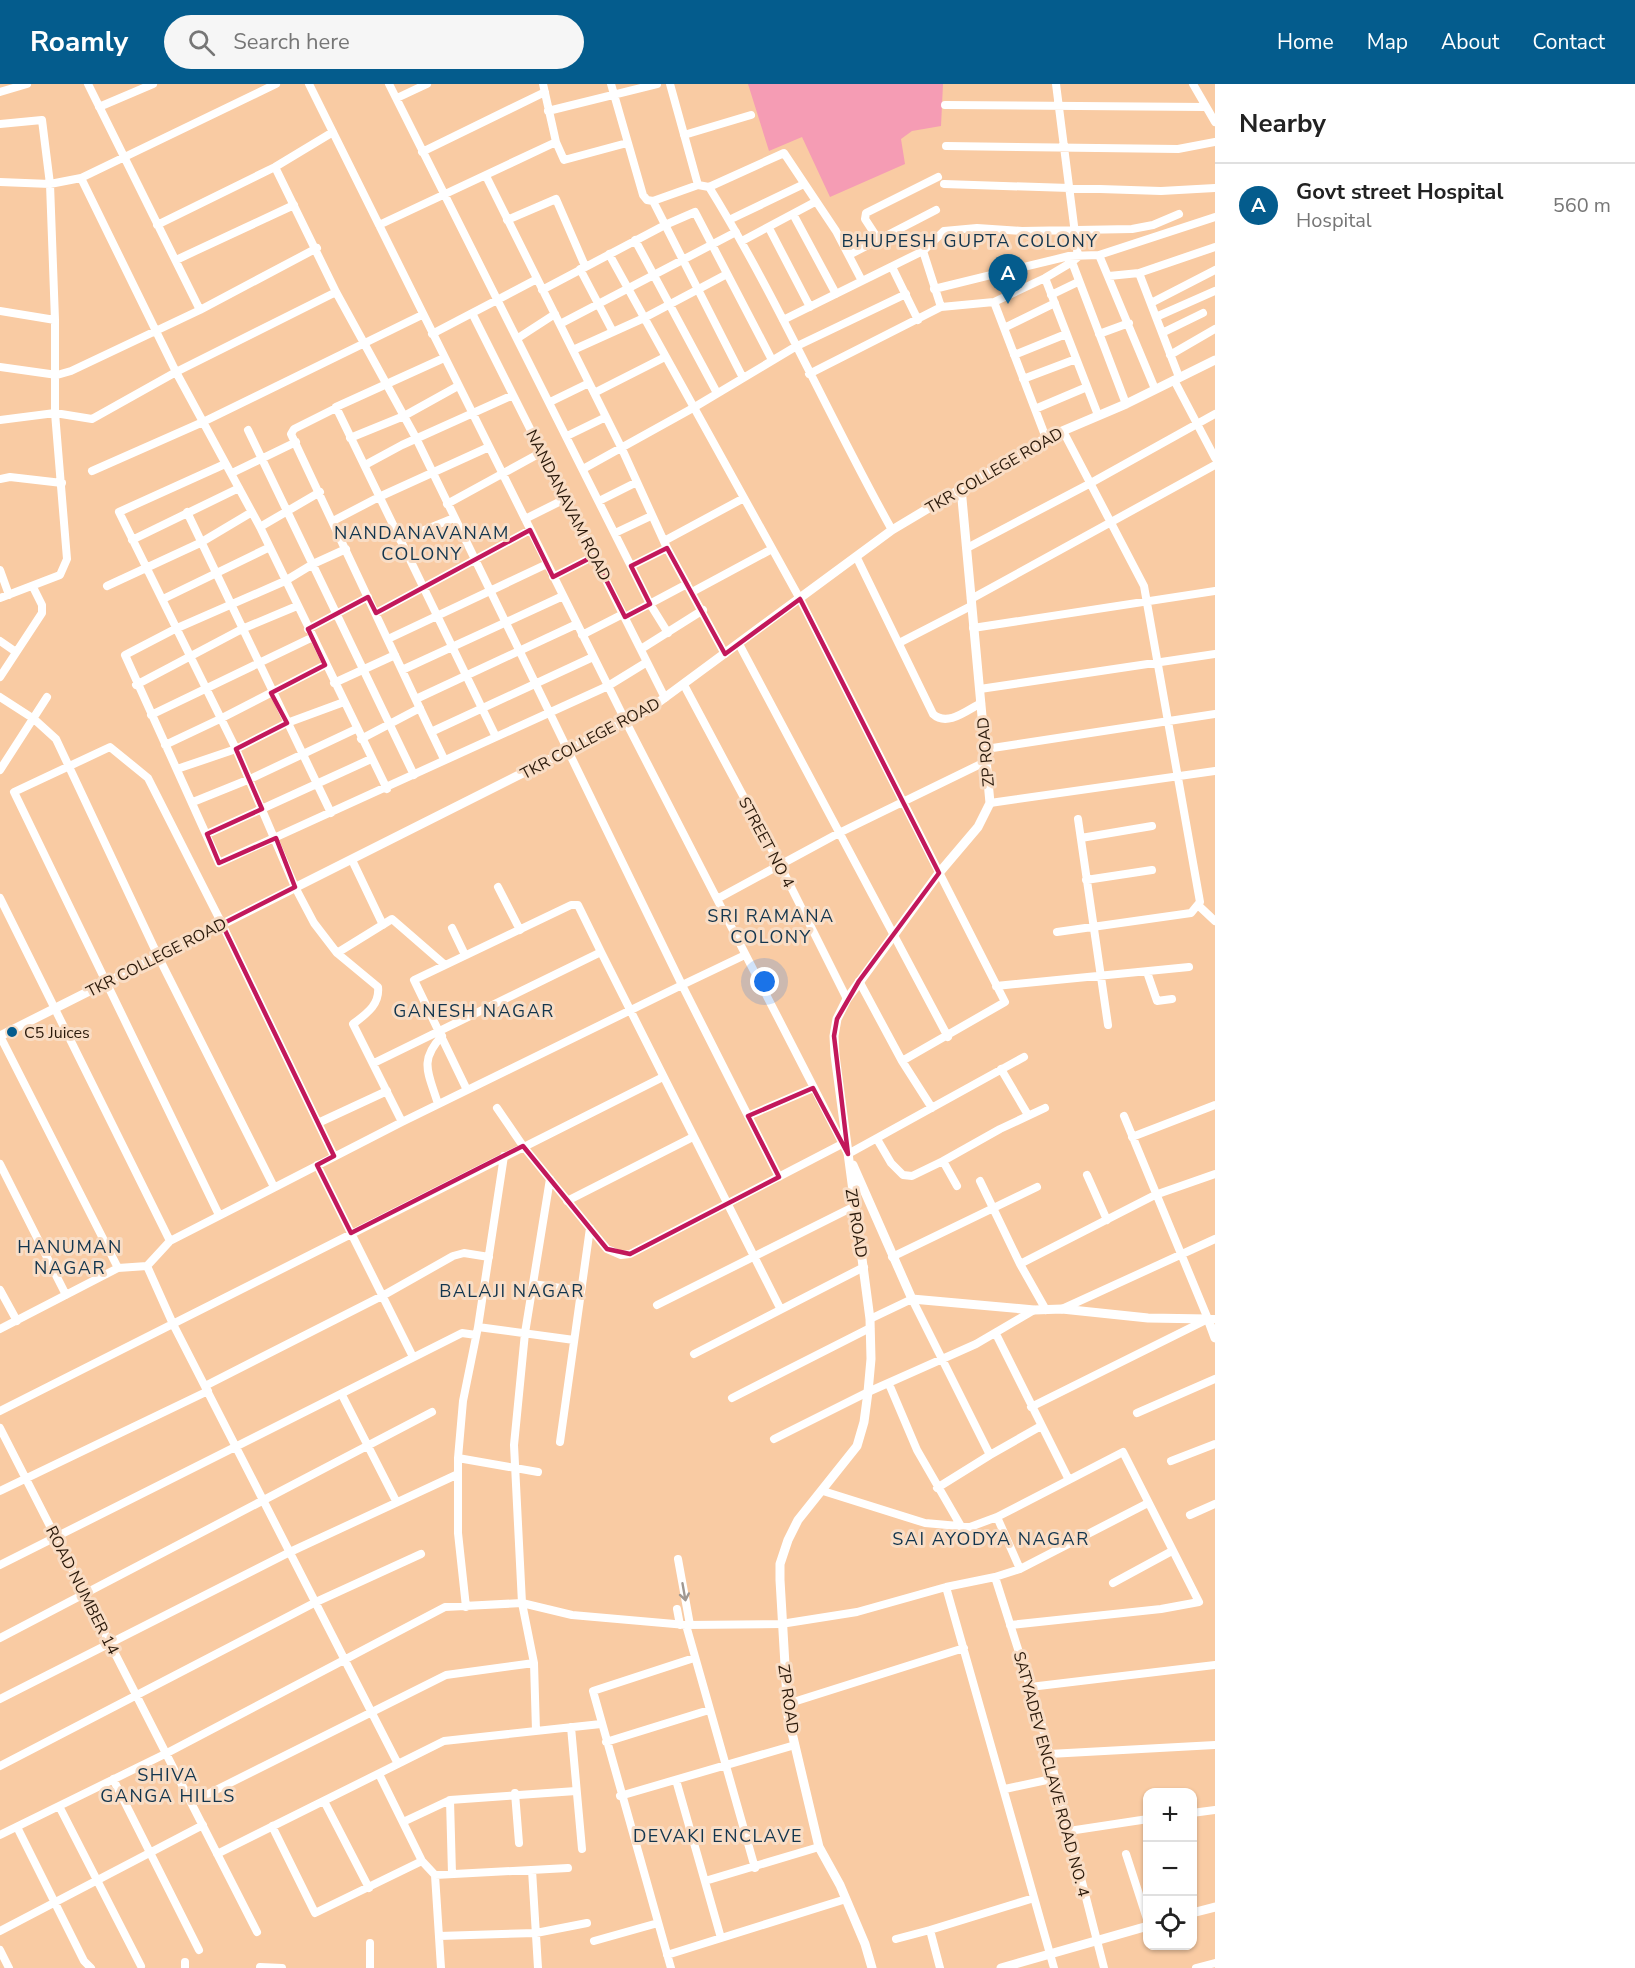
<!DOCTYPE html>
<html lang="en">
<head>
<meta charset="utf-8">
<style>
	body { margin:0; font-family:"Nunito Sans",sans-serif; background:#f6f6f6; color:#222 }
	.controls { position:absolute; right:18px; bottom:18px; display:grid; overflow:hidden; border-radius:12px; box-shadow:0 2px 4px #0004 }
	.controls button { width:54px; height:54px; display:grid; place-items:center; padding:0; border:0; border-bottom:2px solid #e0e0e0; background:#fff; color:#222; font:30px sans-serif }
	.you { position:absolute; left:765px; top:898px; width:21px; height:21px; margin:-15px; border:4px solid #fff; border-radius:50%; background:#1a73e8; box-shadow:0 0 0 9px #1a73e833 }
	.badge { display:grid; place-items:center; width:39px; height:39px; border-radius:50%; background:#045c8d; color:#fff; font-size:20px; font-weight:700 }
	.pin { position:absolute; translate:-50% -50px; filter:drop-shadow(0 2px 3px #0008) }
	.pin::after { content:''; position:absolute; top:32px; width:21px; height:18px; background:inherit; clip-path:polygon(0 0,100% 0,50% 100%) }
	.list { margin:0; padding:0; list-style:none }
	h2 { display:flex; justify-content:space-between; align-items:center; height:78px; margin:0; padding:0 24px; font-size:26px }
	h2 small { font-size:20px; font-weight:400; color:#767676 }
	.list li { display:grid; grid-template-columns:39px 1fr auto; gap:18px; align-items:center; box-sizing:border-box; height:84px; padding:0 24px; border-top:2px solid #e0e0e0 }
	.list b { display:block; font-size:22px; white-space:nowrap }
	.list p { margin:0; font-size:20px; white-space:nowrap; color:#767676 }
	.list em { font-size:20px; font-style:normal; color:#767676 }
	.icon { flex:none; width:33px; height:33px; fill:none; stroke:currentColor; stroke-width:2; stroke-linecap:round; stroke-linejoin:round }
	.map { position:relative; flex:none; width:1215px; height:1884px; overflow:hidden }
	header { display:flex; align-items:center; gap:36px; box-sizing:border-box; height:84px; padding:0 30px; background:#045c8d; color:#fff }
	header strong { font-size:28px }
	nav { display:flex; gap:33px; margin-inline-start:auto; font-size:21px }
	.search { width:420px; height:54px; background:#f6f6f6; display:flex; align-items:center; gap:15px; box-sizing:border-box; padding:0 21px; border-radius:33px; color:#767676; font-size:22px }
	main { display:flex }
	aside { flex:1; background:#fff }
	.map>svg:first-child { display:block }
	.grass { fill:#f59cb4 }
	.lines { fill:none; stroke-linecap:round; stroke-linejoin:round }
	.minor { stroke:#fff; stroke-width:8 }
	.tertiary { stroke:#fff; stroke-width:9 }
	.oneway { stroke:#a09891 }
	.marked { fill:none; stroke:#c2185b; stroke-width:4.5; stroke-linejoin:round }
	.poi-dot { fill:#045c8d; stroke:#f9ddc5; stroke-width:2 }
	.labels { text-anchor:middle; stroke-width:6; stroke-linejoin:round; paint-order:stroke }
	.street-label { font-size:16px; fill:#2b1a0b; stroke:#f9ddc5 }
	.poi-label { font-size:16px; fill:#2b1a0b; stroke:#f9ddc5; text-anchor:start }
	.neighbourhood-label { font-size:18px; letter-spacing:1.5px; fill:#12354e; stroke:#f9ddc5 }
</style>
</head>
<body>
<header>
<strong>Roamly</strong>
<div class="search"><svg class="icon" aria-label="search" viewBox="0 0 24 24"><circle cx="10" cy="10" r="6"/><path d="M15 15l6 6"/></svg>Search here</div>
<nav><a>Home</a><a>Map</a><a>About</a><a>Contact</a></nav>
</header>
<main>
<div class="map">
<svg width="1215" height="1884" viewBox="0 0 1215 1884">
	<rect width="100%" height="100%" fill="#f9cba3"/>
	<!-- grass -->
	<path class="grass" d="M748 0H943L941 42 912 47 901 55 905 80 830 113 802 53 769 67Z"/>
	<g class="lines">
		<!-- minor -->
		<path class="minor" d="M88 0 200 226
			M309 0 626 638 848 1070 1024 973
			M389 0 650 520 668 549
			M611 0 643 111 647 116 653 117 698 101 709 103C777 213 829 333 892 446
			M670 0 698 101
			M1056 0 1078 173 1072 178 1126 320
			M1193 0 1215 38
			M0 8 27 0
			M397 14 427 0
			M945 21 1205 23
			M99 23 153 0
			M548 27 657 0
			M0 40 42 36 50 100 55 236 0 227
			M684 51 751 31
			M556 58 564 76 627 59
			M946 62 1178 65 1215 58
			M422 68 545 8
			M275 83 336 208 416 354 682 901 745 871
			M486 92 622 365 667 464 725 570
			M81 94 176 288 260 443 387 705
			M0 98 50 100 81 94 276 0
			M944 100 1161 107 1215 104
			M709 103 784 69 836 147 862 197
			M653 117 743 294
			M793 130 836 210
			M507 136 556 115 585 182
			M729 136 804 100
			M157 141 275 83 333 48
			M379 141 556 58 543 0
			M769 144 810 223
			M878 155 865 135 866 129 938 93
			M635 156 717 309
			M742 157 815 118
			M923 167 941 223
			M609 170 800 515 1005 918 902 977 859 897
			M849 171 936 126
			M1099 171 1155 305
			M176 176 294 121
			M892 183 918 236
			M580 185 613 248
			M1139 189 1179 293
			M1109 192 1139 189 1215 163
			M1045 194 1098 331
			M934 205 1069 172 1099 171 1215 133
			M542 206 665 141 695 128 772 276
			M1051 211 1078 198
			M994 218 1046 354
			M1151 219 1215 186
			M472 229 665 614
			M1156 233 1215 207
			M783 236 923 167 944 147 977 144 1022 147 1132 145 1153 141 1179 130
			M560 240 736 148
			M1004 244 1055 219
			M1162 249 1203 229
			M432 250 537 195
			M1099 250 1129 239
			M518 254 555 230
			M573 266 644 234 727 190
			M1014 271 1066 250
			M1170 271 1215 245
			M444 274 336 323 495 651
			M0 283 57 291 71 287 200 226 317 164
			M809 290 941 223 994 218 1045 194 1072 178
			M1023 295 1076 275
			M1174 296 1215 374
			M594 309 665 273
			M550 318 589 299
			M336 324 294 345 291 350 431 648
			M1035 325 1087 303
			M0 336 55 329 92 335 176 288 336 208
			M248 346 414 691
			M567 352 606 333
			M350 354 404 332 458 302
			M225 380 119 428 236 665 295 803 314 839 337 869 392 835 445 881
			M365 381 402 361 513 311
			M583 385 693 324 795 263 906 210
			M92 387 203 338 422 231
			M232 389 296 358
			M0 395 10 393 62 399
			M599 417 635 399
			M447 420 542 368
			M187 428 331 729
			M525 435 565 415
			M333 437 379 413 489 363
			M260 443 320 408
			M615 449 651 432
			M132 456 239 404
			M400 456 454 434
			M664 457 744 414
			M967 464 1089 400 1215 330
			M346 465 313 480 285 497 175 545 125 571 219 779 608 602 647 578
			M857 474 933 630C947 643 966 627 981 619
			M631 482 667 464
			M0 486 9 511
			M553 493 594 472
			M107 502 200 459 252 428
			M692 508 772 465
			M0 514 60 491 67 475 55 329V236
			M163 515 268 464
			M971 515 1215 381
			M376 529 530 446
			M625 533 687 500
			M973 544 1215 507
			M308 545 368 513
			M582 551 623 530
			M388 555 547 480
			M0 557 16 568
			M899 559 971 522
			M739 560 948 953
			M641 565 703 526
			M402 586 563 512
			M0 593 42 529V521L33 503
			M334 599 395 571
			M136 601 242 545 297 522
			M684 601 780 781 847 915
			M980 605 1215 570
			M0 613 34 635 56 655 158 872 274 1103
			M416 615 577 540
			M151 631 311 554
			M361 655 420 624
			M165 661 220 635 325 581
			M986 665 1215 630
			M444 675 431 648 593 573
			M177 685 236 665 287 639 344 618
			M0 686 47 613
			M193 718 250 695 356 645
			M990 719 1215 687
			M1078 735 1108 941
			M207 750 371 675
			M1081 754 1152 742
			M352 776 383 841
			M1086 796 1152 786
			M498 803 520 846
			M0 814 170 1157
			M717 815 839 749 987 677
			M1199 822 1215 837
			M452 844 465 871
			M1057 848 1191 829 1200 818 1144 502 1063 347
			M601 868 780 1224
			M337 869 378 903C380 921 366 930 353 940L402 1038
			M1147 888 1157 917 1172 915
			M996 902 1189 883
			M0 952 118 1184
			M902 977 932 1024
			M374 979 601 868 578 821H571L414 896 467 1006
			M1001 985 1028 1031
			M438 1020C429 990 418 977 442 952
			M497 1024 523 1062 607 1165 621 1171 630 1170 842 1060
			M748 1032 813 1004
			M1124 1032 1208 1235
			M318 1039 387 1007
			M1132 1053 1215 1021
			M877 1055 891 1079 903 1091 912 1092 943 1077
			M0 1080 66 1211
			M317 1081 413 1273
			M1087 1091 1107 1136
			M980 1097 1020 1180 1046 1226
			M957 1102 943 1077 1000 1045 1045 1024
			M567 1117 693 1053
			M219 1131 14 708 110 663 148 694 222 840 334 1072
			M892 1173 1037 1103
			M1020 1180 1155 1111 1215 1090
			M147 1182 173 1240 398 1680
			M533 1200 581 1207
			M0 1206 17 1237
			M657 1221 855 1122
			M1062 1225 1215 1155
			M870 1235 912 1215 990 1371 937 1404
			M478 1243 574 1256
			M0 1245 118 1184 147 1182 170 1157 402 1038 682 901 779 1093
			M996 1250 1069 1396
			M694 1270 864 1183
			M889 1300 917 1366 962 1444
			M205 1302 384 1211 453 1172 464 1169 489 1173
			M342 1311 396 1417
			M732 1314 870 1244
			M1031 1323 1208 1235H1215
			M0 1327 663 993
			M1137 1329 1215 1295
			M0 1344 257 1848
			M774 1355 868 1308 976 1260 1034 1226
			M560 1358 590 1144
			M990 1371 1041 1342
			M458 1374 538 1388
			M1171 1377 1215 1360
			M0 1407 208 1307
			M823 1407 925 1439 970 1443 997 1433 1123 1368 1199 1518 1161 1525 1010 1541
			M1190 1431 1215 1420
			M997 1433 1020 1485
			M678 1475 690 1541
			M0 1481 462 1249 476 1251
			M995 1493 1020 1485 1148 1419
			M1113 1499 1172 1467
			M946 1503 1054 1884
			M466 1523 458 1449V1374L463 1317 478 1243 504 1072
			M677 1525 680 1541
			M686 1541 755 1784
			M0 1554 432 1328
			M1030 1603 1215 1581
			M0 1615 290 1468 456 1391
			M787 1620 964 1564
			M571 1643 582 1765
			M536 1647 534 1579 522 1519 514 1361 525 1249 550 1095
			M606 1658 709 1626
			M1049 1670 1215 1661
			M0 1682 316 1518 421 1470
			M379 1690 422 1777 435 1791 441 1884
			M113 1695 199 1866
			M676 1696 721 1854
			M1005 1705 1056 1694
			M515 1709 519 1759
			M620 1712 795 1661
			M450 1716 452 1790
			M324 1717 369 1804
			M192 1718 446 1591 534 1579
			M59 1722 141 1882
			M1192 1729 1215 1726
			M403 1738 450 1716 576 1707
			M272 1742 315 1829 422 1777
			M17 1743 84 1877 91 1884
			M1069 1747 1148 1735
			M0 1751 167 1669 445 1523 522 1519 572 1531 686 1541 781 1540 857 1528 946 1503 995 1493 1040 1634 1104 1884
			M217 1770 444 1657 601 1640
			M1126 1770 1148 1838
			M532 1786 538 1884
			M435 1791 568 1784
			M705 1797 819 1763
			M930 1846 1034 1814
			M0 1847 203 1741
			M439 1852 536 1849 587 1839
			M896 1855 930 1846 940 1884
			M594 1857 658 1839
			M0 1866 9 1884
			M667 1871 846 1815
			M260 1883 282 1884
			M185 1884V1878
			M370 1884V1859
			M671 1884 593 1607 694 1574
			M1196 1884 1215 1879"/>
		<!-- tertiary -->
		<path class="tertiary" d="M0 952 648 626 892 446 1046 354 1126 320 1215 276
			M853 1081 912 1215 1034 1226 1062 1225 1148 1234 1208 1235 1215 1254
			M1192 1829 1215 1823
			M872 1884 865 1860 840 1801 819 1763 788 1632 780 1496V1480L788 1456 798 1436 857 1362 864 1338 868 1308 871 1275 870 1235 835 971 834 952 837 935 847 915 939 789 978 743 990 719 961 404
			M1001 1884 1148 1842"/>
	</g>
	<!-- one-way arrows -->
	<defs><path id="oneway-shaft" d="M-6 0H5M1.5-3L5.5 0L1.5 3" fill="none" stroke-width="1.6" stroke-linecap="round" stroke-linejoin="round" transform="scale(1.5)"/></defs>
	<use class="oneway" href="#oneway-shaft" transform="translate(684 1508) rotate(80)"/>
	<!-- marked area -->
	<path class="marked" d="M530 446 553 493 594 472 625 533 650 520 631 482 667 464 725 570 800 515 939 789 859 897 837 935 834 952 848 1070 813 1004 748 1032 779 1093 630 1170 607 1165 523 1062 351 1149 317 1081 334 1072 222 840 295 803 276 754 219 779 207 750 262 725 236 665 287 639 271 609 325 581 308 545 368 513 376 529Z"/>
	<!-- markers -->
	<circle class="poi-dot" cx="12" cy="948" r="6"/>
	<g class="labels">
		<!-- street labels -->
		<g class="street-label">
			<text transform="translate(994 386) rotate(-30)" y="6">TKR COLLEGE ROAD</text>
			<text transform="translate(569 421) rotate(63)" y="6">NANDANAVAM ROAD</text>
			<text transform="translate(590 654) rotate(-28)" y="6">TKR COLLEGE ROAD</text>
			<text transform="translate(985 668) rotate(-95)" y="6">ZP ROAD</text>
			<text transform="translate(767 758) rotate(62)" y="6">STREET NO 4</text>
			<text transform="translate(156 873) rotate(-27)" y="6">TKR COLLEGE ROAD</text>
			<text transform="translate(857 1139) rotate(81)" y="6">ZP ROAD</text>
			<text transform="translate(83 1506) rotate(63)" y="6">ROAD NUMBER 14</text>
			<text transform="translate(789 1615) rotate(82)" y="6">ZP ROAD</text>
			<text transform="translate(1052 1690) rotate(75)" y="6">SATYADEV ENCLAVE ROAD NO. 4</text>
		</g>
		<!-- poi labels -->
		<g class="poi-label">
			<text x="24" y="954">C5 Juices</text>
		</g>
		<!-- neighbourhood labels -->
		<g class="neighbourhood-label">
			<text x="970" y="163">BHUPESH GUPTA COLONY</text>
			<text x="422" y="455">NANDANAVANAM<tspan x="422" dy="21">COLONY</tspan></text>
			<text x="771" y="838">SRI RAMANA<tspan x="771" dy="21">COLONY</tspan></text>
			<text x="474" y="933">GANESH NAGAR</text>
			<text x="70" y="1169">HANUMAN<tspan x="70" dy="21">NAGAR</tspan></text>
			<text x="512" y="1213">BALAJI NAGAR</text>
			<text x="991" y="1461">SAI AYODYA NAGAR</text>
			<text x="168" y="1697">SHIVA<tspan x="168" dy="21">GANGA HILLS</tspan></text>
			<text x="718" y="1758">DEVAKI ENCLAVE</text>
		</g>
	</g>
</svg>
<div class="controls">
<button>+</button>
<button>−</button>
<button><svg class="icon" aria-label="locate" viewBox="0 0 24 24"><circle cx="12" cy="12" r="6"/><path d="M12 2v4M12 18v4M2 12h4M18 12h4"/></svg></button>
</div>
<div class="you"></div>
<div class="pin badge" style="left:1008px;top:220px">A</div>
</div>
<aside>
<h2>Nearby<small></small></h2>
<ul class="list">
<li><span class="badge">A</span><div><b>Govt street Hospital</b><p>Hospital</p></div><em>560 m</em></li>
</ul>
</aside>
</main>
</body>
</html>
